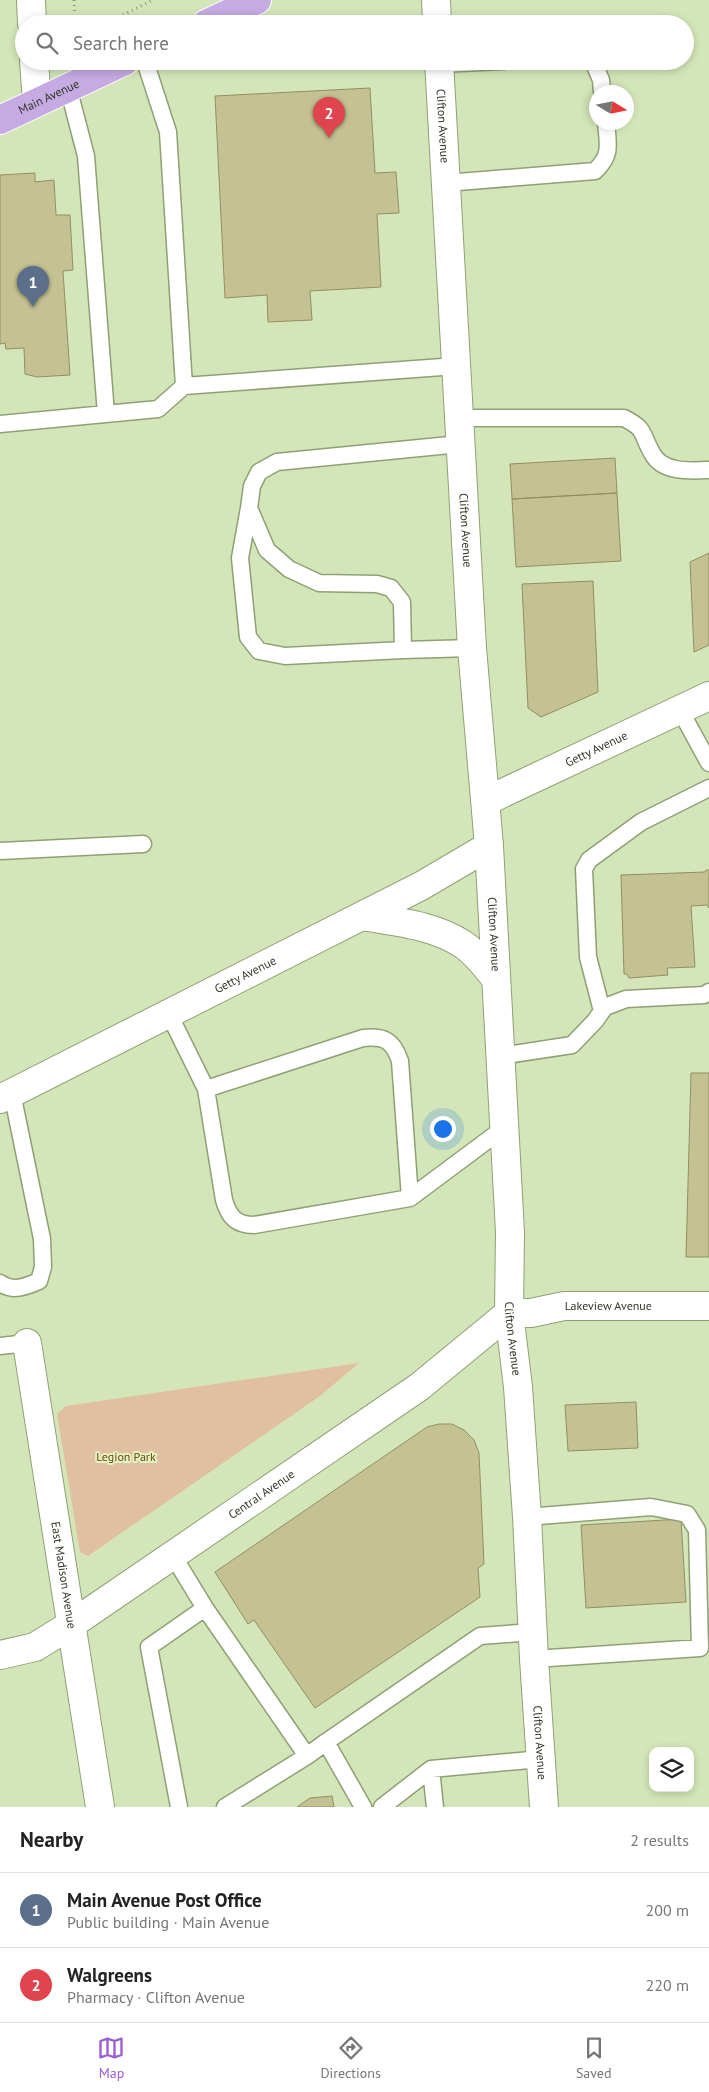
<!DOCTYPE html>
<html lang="en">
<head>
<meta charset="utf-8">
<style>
	body { margin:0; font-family:"PT Sans",sans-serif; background:#f6f6f6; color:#222 }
	.controls { position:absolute; right:15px; bottom:15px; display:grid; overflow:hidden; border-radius:10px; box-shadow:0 2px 8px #0003 }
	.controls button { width:45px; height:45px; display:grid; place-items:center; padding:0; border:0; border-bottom:1px solid #e0e0e0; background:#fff; color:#222; font:25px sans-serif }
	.compass { position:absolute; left:589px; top:85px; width:45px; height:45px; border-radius:50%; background:#fff; box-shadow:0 2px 8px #0003; rotate:100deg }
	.you { position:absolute; left:442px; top:1128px; width:18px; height:18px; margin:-12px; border:4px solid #fff; border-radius:50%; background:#1a73e8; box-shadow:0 0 0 8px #1a73e833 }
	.badge { display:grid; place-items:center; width:32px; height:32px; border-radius:50%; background:#9a5cd3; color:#fff; font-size:16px; font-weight:700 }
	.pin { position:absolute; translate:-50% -41px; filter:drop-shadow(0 1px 2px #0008) }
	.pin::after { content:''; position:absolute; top:26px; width:18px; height:15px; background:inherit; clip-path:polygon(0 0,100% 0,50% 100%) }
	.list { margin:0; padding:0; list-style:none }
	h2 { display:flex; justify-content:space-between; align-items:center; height:65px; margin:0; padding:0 20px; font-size:21px }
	h2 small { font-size:16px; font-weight:400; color:#767676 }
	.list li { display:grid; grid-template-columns:32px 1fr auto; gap:15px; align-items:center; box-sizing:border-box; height:75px; padding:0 20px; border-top:1px solid #e0e0e0 }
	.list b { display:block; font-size:19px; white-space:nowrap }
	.list p { margin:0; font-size:16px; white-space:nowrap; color:#767676 }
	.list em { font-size:16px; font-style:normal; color:#767676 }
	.icon { flex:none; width:28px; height:28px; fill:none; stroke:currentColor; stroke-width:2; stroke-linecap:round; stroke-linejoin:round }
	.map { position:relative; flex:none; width:709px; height:1807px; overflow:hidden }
	.search { position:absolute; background:#fff; box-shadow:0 2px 8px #0003; left:15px; right:15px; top:15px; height:55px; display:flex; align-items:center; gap:12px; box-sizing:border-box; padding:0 18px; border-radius:28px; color:#767676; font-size:19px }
	.sheet { height:215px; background:#fff }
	nav { display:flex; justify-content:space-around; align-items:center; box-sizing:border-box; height:70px; border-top:1px solid #e0e0e0; background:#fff; font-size:14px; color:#767676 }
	nav a { display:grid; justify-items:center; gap:2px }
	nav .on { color:#9a5cd3 }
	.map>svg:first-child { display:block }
	.green { fill:#e0c0a1 }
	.building { fill:#c4c192; stroke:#918f62 }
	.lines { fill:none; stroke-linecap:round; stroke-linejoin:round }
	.lane-casing { stroke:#8fa075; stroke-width:19 }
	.street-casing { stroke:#8fa075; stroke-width:30 }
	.secondary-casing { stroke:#8fa075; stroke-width:30 }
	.primary-casing { stroke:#fff; stroke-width:30 }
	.path { stroke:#8e9b7a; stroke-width:3; stroke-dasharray:1 4; stroke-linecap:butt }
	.lane { stroke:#fff; stroke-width:16 }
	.street { stroke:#fff; stroke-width:28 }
	.secondary { stroke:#fff; stroke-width:28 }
	.primary { stroke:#c6aae2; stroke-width:28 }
	.labels { text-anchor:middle; stroke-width:4; stroke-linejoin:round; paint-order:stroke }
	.street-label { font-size:12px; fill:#303726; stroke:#e1f3c6 }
	.park-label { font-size:12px; fill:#744505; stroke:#e1f3c6 }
</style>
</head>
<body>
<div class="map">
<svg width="709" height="1807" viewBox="0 0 709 1807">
	<rect width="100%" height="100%" fill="#d4e6b9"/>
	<!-- green -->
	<path class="green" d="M359 1363 320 1396 88 1556 80 1552 57 1414 66 1406Z"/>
	<!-- building -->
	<path class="building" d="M370 88 375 173 396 172 399 213 377 214 381 287 310 291 312 320 268 322 267 295 225 298 215 96Z
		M35 173V182L54 180 56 215H70L73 270 63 271 70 375 37 377 25 374 24 348 6 349 5 343 0 344V175Z
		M615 458 617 493 512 499 510 464Z
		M617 493 621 561 516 567 512 499Z
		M709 553V645L694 652 690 562Z
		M593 581 598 692 541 717 528 708 522 584Z
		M706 870H709V908L707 905 691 906 695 967 667 968 668 975 629 978 627 974H624L621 875 705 872Z
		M691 1073H709V1257H686Z
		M636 1402 638 1448 568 1451 565 1405Z
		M439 1424H452L464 1430 474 1440 479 1453 484 1564 478 1568 480 1597 315 1708 254 1620 248 1624 215 1572 427 1427Z
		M681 1519 686 1602 586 1608 581 1525Z
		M332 1796 334 1807H297L310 1798Z"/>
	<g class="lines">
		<!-- lane casing -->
		<g class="lane-casing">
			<path id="lane" d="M145 61 168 132 184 386 456 366
				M593 61 601 80 602 92
				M439 64 504 61
				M68 87 86 156 106 414
				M446 183 595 171C612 155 608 145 606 122
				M459 418H624C647 430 640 432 652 453 662 473 690 471 709 470
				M0 424 158 409 184 386
				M460 444 277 462 259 472 252 486 249 508 267 550 289 569 319 583 377 584 391 588 402 602 403 650 472 648
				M249 508 240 558 248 637 259 651 285 656 403 650
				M680 710 709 763
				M0 851 143 844
				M602 1011 588 957 584 869 589 860 641 822 709 788
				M169 1014 206 1089 224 1200C229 1217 236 1225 254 1225L410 1198 400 1061C393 1040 384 1036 363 1038L206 1089
				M500 1056 572 1045 595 1021 605 1007 626 999 704 995 709 992
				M410 1198 504 1128
				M0 1283C13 1292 25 1287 39 1281L43 1267 42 1239 12 1093
				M0 1346 27 1343
				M527 1517 651 1507 687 1514 697 1530 700 1648 534 1659
				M172 1554 205 1608 307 1756 225 1807
				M326 1742 480 1636 533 1632
				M307 1756 326 1742 363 1807
				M431 1769 435 1807
				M179 1807 149 1647 205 1608
				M382 1807 431 1769 541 1759"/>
		</g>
		<!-- street casing -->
		<g class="street-casing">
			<g id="street">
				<path d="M31 0 32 24"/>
				<path d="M34 61 37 102"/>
				<path id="s1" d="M486 801 709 696"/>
				<path id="s2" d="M0 1099 421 886 489 846"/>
				<path id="s3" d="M27 1343 100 1807"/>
			</g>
		</g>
		<!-- secondary casing -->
		<g class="secondary-casing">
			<g id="secondary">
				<path d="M436 0 437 24"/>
				<path id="s4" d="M439 61 472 648 489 846 510 1232 509 1313 518 1387 527 1517 534 1659 544 1807"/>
				<path d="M362 916C397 922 434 925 464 945 477 954 486 967 496 979"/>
				<path id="s5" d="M509 1313H531L564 1306H709"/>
				<path id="s6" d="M0 1655 35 1647 72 1624 419 1387 509 1313"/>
			</g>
		</g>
		<!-- primary casing -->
		<g class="primary-casing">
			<g id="primary">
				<path d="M206 24 257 0"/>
				<path id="s7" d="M0 120 125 61"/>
			</g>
		</g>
		<!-- path -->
		<path class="path" d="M74 0 75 24
			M105 24 153 0"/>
		<!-- lane -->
		<use href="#lane" class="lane"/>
		<!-- street -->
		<use href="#street" class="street"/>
		<!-- secondary -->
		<use href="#secondary" class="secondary"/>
		<!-- primary -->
		<use href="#primary" class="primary"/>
	</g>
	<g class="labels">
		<!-- street labels -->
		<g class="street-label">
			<text dy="4" stroke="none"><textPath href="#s7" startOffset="54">Main Avenue</textPath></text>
			<text dy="4" stroke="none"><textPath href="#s4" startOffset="65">Clifton Avenue</textPath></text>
			<text dy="4" stroke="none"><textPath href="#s4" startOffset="470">Clifton Avenue</textPath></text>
			<text dy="4" stroke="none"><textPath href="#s1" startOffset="122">Getty Avenue</textPath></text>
			<text dy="4" stroke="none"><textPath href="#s4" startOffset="875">Clifton Avenue</textPath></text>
			<text dy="4" stroke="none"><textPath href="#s2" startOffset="275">Getty Avenue</textPath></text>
			<text dy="4" stroke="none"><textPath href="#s5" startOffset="100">Lakeview Avenue</textPath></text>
			<text dy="4" stroke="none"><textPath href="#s4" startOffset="1280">Clifton Avenue</textPath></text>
			<text dy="4" stroke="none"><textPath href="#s6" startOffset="309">Central Avenue</textPath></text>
			<text dy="4" stroke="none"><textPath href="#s3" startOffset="235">East Madison Avenue</textPath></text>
			<text dy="4" stroke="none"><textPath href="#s4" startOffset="1685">Clifton Avenue</textPath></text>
		</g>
		<!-- park labels -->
		<g class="park-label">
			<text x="126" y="1461">Legion Park</text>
		</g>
	</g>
</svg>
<div class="controls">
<button><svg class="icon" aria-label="layers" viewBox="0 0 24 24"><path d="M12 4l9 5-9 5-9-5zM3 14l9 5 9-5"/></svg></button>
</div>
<svg class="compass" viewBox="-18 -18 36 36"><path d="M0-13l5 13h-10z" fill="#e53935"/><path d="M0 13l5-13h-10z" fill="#767676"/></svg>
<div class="you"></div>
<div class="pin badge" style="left:33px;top:307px;background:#5c6f8a">1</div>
<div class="pin badge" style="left:329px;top:138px;background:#e0444e">2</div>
<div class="search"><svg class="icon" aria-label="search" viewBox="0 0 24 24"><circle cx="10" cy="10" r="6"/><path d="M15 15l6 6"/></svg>Search here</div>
</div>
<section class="sheet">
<h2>Nearby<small>2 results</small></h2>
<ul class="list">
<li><span class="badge" style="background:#5c6f8a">1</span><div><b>Main Avenue Post Office</b><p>Public building · Main Avenue</p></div><em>200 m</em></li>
<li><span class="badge" style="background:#e0444e">2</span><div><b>Walgreens</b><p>Pharmacy · Clifton Avenue</p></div><em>220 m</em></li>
</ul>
</section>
<nav>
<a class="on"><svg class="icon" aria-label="map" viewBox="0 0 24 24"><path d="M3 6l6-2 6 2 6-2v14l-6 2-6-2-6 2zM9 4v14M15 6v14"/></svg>Map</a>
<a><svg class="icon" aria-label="directions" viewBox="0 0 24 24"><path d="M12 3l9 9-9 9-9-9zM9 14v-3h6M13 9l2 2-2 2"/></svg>Directions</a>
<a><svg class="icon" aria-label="saved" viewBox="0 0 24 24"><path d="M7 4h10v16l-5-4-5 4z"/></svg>Saved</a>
</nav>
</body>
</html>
